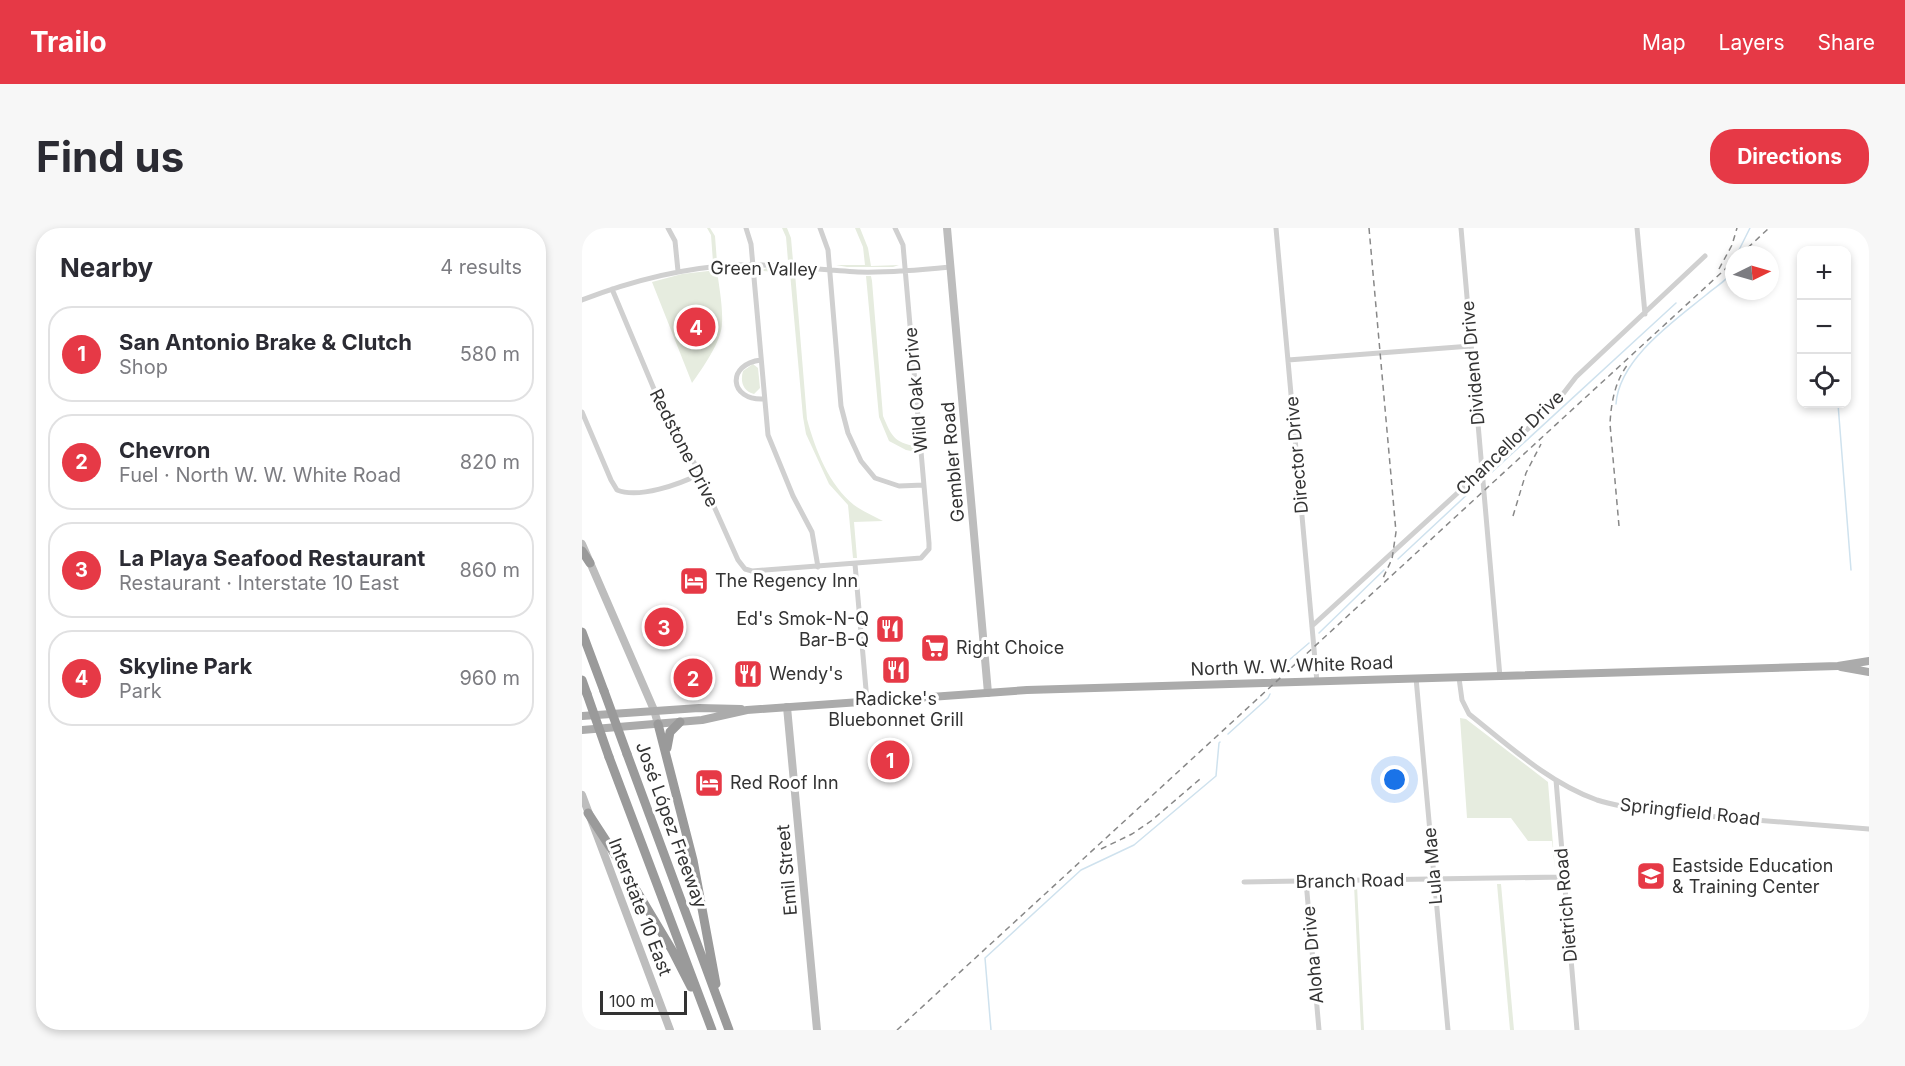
<!DOCTYPE html>
<html lang="en">
<head>
<meta charset="utf-8">
<style>
	body { margin:0; font-family:Inter,sans-serif; background:#f7f7f7; color:#2b2b33 }
	.controls { position:absolute; right:18px; top:18px; display:grid; overflow:hidden; border-radius:12px; box-shadow:0 3px 9px #0003 }
	.controls button { width:54px; height:54px; display:grid; place-items:center; padding:0; border:0; border-bottom:2px solid #e1e1e2; background:#fff; color:#2b2b33; font:30px sans-serif }
	.compass { position:absolute; left:1143px; top:18px; width:54px; height:54px; border-radius:50%; background:#fff; box-shadow:0 3px 9px #0003; rotate:85deg }
	.scale { position:absolute; left:18px; bottom:15px; width:87px; box-sizing:border-box; padding-left:6px; border:3px solid #333; border-top:0; font-size:16px; line-height:21px; white-space:nowrap; color:#333; -webkit-text-stroke:4px #fff; paint-order:stroke }
	.you { position:absolute; left:813px; top:552px; width:21px; height:21px; margin:-15px; border:4px solid #fff; border-radius:50%; background:#1a73e8; box-shadow:0 0 0 9px #1a73e833 }
	.badge { display:grid; place-items:center; width:39px; height:39px; border-radius:50%; background:#e63946; color:#fff; font-size:20px; font-weight:700 }
	.pin { position:absolute; translate:-50% -50%; border:3px solid #fff; box-shadow:0 2px 6px #0006 }
	.list { margin:0; padding:0; list-style:none }
	h2 { display:flex; justify-content:space-between; align-items:center; height:78px; margin:0; padding:0 24px; font-size:26px }
	h2 small { font-size:20px; font-weight:400; color:#7c7c81 }
	.list li { display:grid; grid-template-columns:39px 1fr auto; gap:18px; align-items:center; box-sizing:border-box; height:96px; margin:0 12px 12px; padding:0 12px; border:2px solid #e1e1e2; border-radius:24px }
	.list b { display:block; font-size:22px; white-space:nowrap }
	.list p { margin:0; font-size:20px; white-space:nowrap; color:#7c7c81 }
	.list em { font-size:20px; font-style:normal; color:#7c7c81 }
	.icon { flex:none; width:33px; height:33px; fill:none; stroke:currentColor; stroke-width:2; stroke-linecap:round; stroke-linejoin:round }
	.map { position:relative; flex:none; width:1287px; height:802px; overflow:hidden; border-radius:24px }
	header { display:flex; align-items:center; gap:36px; box-sizing:border-box; height:84px; padding:0 30px; background:#e63946; color:#fff }
	header strong { font-size:28px }
	nav { display:flex; gap:33px; margin-inline-start:auto; font-size:21px }
	.intro { display:flex; align-items:center; justify-content:space-between; box-sizing:border-box; height:144px; padding:0 36px }
	h1 { margin:0; font-size:42px }
	.button { padding:15px 27px; border-radius:24px; background:#e63946; color:#fff; font-size:21px; font-weight:700 }
	main { display:flex; gap:36px; padding:0 36px }
	aside { flex:1; background:#fff; border-radius:24px; box-shadow:0 3px 9px #0003 }
	.map>svg:first-child { display:block }
	.green { fill:#e6ecdf }
	.lines { fill:none; stroke-linecap:round; stroke-linejoin:round }
	.stream { stroke:#cfe2ee; stroke-width:1.5 }
	.street { stroke:#d0d0d0; stroke-width:5 }
	.secondary { stroke:#bdbdbd; stroke-width:8 }
	.primary { stroke:#ababab; stroke-width:8 }
	.highway { stroke:#9a9a9a; stroke-width:9 }
	.rail { stroke:#888; stroke-width:1.5; stroke-dasharray:6 4.5; stroke-linecap:butt }
	.highway-bridge { stroke:#9a9a9a; stroke-width:9 }
	.labels { text-anchor:middle; stroke-width:6; stroke-linejoin:round; paint-order:stroke }
	.street-label { font-size:18px; fill:#333; stroke:#fff }
	.poi-label { font-size:18px; fill:#333; stroke:#fff; text-anchor:start }
</style>
</head>
<body>
<header>
<strong>Trailo</strong>
<nav><a>Map</a><a>Layers</a><a>Share</a></nav>
</header>
<div class="intro"><h1>Find us</h1><a class="button">Directions</a></div>
<main>
<aside>
<h2>Nearby<small>4 results</small></h2>
<ul class="list">
<li><span class="badge">1</span><div><b>San Antonio Brake &amp; Clutch</b><p>Shop</p></div><em>580 m</em></li>
<li><span class="badge">2</span><div><b>Chevron</b><p>Fuel · North W. W. White Road</p></div><em>820 m</em></li>
<li><span class="badge">3</span><div><b>La Playa Seafood Restaurant</b><p>Restaurant · Interstate 10 East</p></div><em>860 m</em></li>
<li><span class="badge">4</span><div><b>Skyline Park</b><p>Park</p></div><em>960 m</em></li>
</ul>
</aside>
<div class="map">
<svg width="1287" height="802" viewBox="0 0 1287 802">
	<rect width="100%" height="100%" fill="#fff"/>
	<!-- green -->
	<path class="green" d="M125 0H128L133 8 135 34H131L129 7Z
		M200 0H205L209 10 211 33H206L204 9Z
		M273 0H278L286 20 289 38 317 37 311 39H265L254 37H283L281 19Z
		M185 40 239 46 213 45 225 191C233 221 247 257 272 277 280 283 292 288 301 293L272 294 275 330H271L266 277 247 256 224 206 221 189 208 45 181 43 178 47 180 42Z
		M135 42C137 59 141 78 140 95 140 113 120 141 110 155L70 54 100 46Z
		M284 48H289L290 53 301 188C309 207 312 215 334 218V224L324 222 307 213 297 189Z
		M171 136 176 140 178 160 172 166C161 163 158 154 161 143Z
		M878 490 884 491 966 554 973 642 970 613H946L929 590H885Z
		M915 656H919L932 802H928Z
		M772 657H775L782 802H779Z"/>
	<g class="lines">
		<!-- stream -->
		<path class="stream" d="M1156 24 1168 0
			M1034 176C1037 131 1092 93 1124 67 1133 59 1146 52 1152 42
			M1256 176 1269 342
			M910 244 1094 75
			M816 331 890 262
			M737 405 802 342
			M699 439 727 415
			M646 506 686 470 688 466
			M409 802 403 730 499 642 552 617 634 548 637 515 638 514"/>
		<!-- street -->
		<path class="street" d="M86 0 93 13 96 43
			M164 0 169 16 186 207 211 268 230 304 236 339
			M238 0 246 22 259 178 266 205 279 233 293 250 317 258 342 257
			M694 0 735 454
			M879 0 918 449
			M1055 0 1063 86
			M30 61 85 192 113 236 156 332 163 341 170 343 339 330 347 321V315L321 17 313 0
			M0 72C49 53 99 40 152 37 193 35 235 42 276 44 307 45 338 42 368 39
			M179 132C144 136 147 173 182 171
			M706 132 889 118
			M0 184 29 252 35 262C57 271 98 256 118 246
			M273 336 285 473
			M730 398 974 175 994 149 1123 28
			M834 450 866 802
			M877 450 880 472 887 486C926 517 967 555 1015 572 1034 578 1054 581 1074 584L1287 601
			M974 552 995 802
			M724 653 737 802
			M662 654 982 649"/>
		<!-- secondary -->
		<path class="secondary" d="M365 0 406 465
			M0 316 72 482 76 496
			M205 479 235 802
			M0 567 88 802"/>
		<!-- primary -->
		<path class="primary" d="M1259 439 1287 444
			M0 488 117 480 159 481
			M0 502 120 492 165 482 445 462 1256 438 1287 433"/>
		<!-- highway -->
		<path class="highway" d="M0 323 8 335
			M0 404 22 463
			M0 452 5 466
			M76 496 111 632 134 756
			M85 520 88 504 98 494
			M45 526 147 802
			M27 529 130 802
			M6 585 32 625 90 722 109 759"/>
		<!-- rail -->
		<path class="rail" d="M787 0 814 304 810 331 801 350
			M1158 27 1187 0
			M1137 41 1150 17 1155 0
			M931 288 944 245 959 216
			M1037 298 1028 196C1029 175 1033 152 1047 135
			M519 621 550 606 569 593 618 551
			M315 802 1152 33"/>
		<!-- highway-bridge -->
		<path class="highway-bridge" d="M22 463 45 526
			M5 466 27 529"/>
	</g>
	<!-- icons -->
	<defs>
		<g id="hotel-square" transform="scale(1.5)"><rect x="-9" y="-9" width="18" height="18" rx="4" fill="#e63946" stroke="#fff"/><path d="M-6-4.5h1.5V1H6V5H4.5V3h-9V5H-6ZM-4 0a1.8 1.8 0 1 1 3.6 0ZM.5 0V-2.5h3Q6-2.5 6 0Z" fill="#fff"/></g>
		<g id="restaurant-square" transform="scale(1.5)"><rect x="-9" y="-9" width="18" height="18" rx="4" fill="#e63946" stroke="#fff"/><path d="M-5-6h1v4h1v-4h1v4h1v-4h1v5L-1.5 .5V6h-2V.5L-5-1ZM5-6V6H3V1.5H1.5Q1.5-4 5-6Z" fill="#fff"/></g>
		<g id="supermarket-square" transform="scale(1.5)"><rect x="-9" y="-9" width="18" height="18" rx="4" fill="#e63946" stroke="#fff"/><path d="M-6-5.5h2.5l.6 2H6L4.5 2H-2.5L-4.4-4H-6ZM-1.5 3.2a1.3 1.3 0 1 0 .1 0ZM3 3.2a1.3 1.3 0 1 0 .1 0Z" fill="#fff"/></g>
		<g id="university-square" transform="scale(1.5)"><rect x="-9" y="-9" width="18" height="18" rx="4" fill="#e63946" stroke="#fff"/><path d="M0-5L7-2L0 1L-7-2ZM-4 1L0 2.5L4 1V4Q0 6-4 4Z" fill="#fff"/></g>
	</defs>
	<g fill-rule="evenodd">
		<use href="#hotel-square" x="112" y="353"/>
		<use href="#restaurant-square" x="308" y="401"/>
		<use href="#supermarket-square" x="353" y="420"/>
		<use href="#restaurant-square" x="314" y="442"/>
		<use href="#restaurant-square" x="166" y="446"/>
		<use href="#hotel-square" x="127" y="555"/>
		<use href="#university-square" x="1069" y="648"/>
	</g>
	<g class="labels">
		<!-- street labels -->
		<g class="street-label">
			<text transform="translate(182 41) rotate(1)" y="6">Green Valley</text>
			<text transform="translate(891 135) rotate(-95)" y="6">Dividend Drive</text>
			<text transform="translate(334 162) rotate(-95)" y="6">Wild Oak Drive</text>
			<text transform="translate(928 215) rotate(-44)" y="6">Chancellor Drive</text>
			<text transform="translate(102 220) rotate(63)" y="6">Redstone Drive</text>
			<text transform="translate(715 227) rotate(-95)" y="6">Director Drive</text>
			<text transform="translate(371 234) rotate(-95)" y="6">Gembler Road</text>
			<text transform="translate(710 438) rotate(-2)" y="6">North W. W. White Road</text>
			<text transform="translate(1108 584) rotate(6)" y="6">Springfield Road</text>
			<text transform="translate(89 597) rotate(70)" y="6">José López Freeway</text>
			<text transform="translate(851 638) rotate(-95)" y="6">Lula Mae</text>
			<text transform="translate(205 642) rotate(-95)" y="6">Emil Street</text>
			<text transform="translate(768 653) rotate(-1)" y="6">Branch Road</text>
			<text transform="translate(984 677) rotate(-95)" y="6">Dietrich Road</text>
			<text transform="translate(58 679) rotate(69)" y="6">Interstate 10 East</text>
			<text transform="translate(731 727) rotate(-95)" y="6">Aloha Drive</text>
		</g>
		<!-- poi labels -->
		<g class="poi-label">
			<text x="133" y="359">The Regency Inn</text>
			<text x="287" y="397" text-anchor="end">Ed's Smok-N-Q<tspan x="287" dy="21">Bar-B-Q</tspan></text>
			<text x="374" y="426">Right Choice</text>
			<text x="187" y="452">Wendy's</text>
			<text x="314" y="477" text-anchor="middle">Radicke's<tspan x="314" dy="21">Bluebonnet Grill</tspan></text>
			<text x="148" y="561">Red Roof Inn</text>
			<text x="1090" y="644">Eastside Education<tspan x="1090" dy="21">&amp; Training Center</tspan></text>
		</g>
	</g>
</svg>
<div class="controls">
<button>+</button>
<button>−</button>
<button><svg class="icon" aria-label="locate" viewBox="0 0 24 24"><circle cx="12" cy="12" r="6"/><path d="M12 2v4M12 18v4M2 12h4M18 12h4"/></svg></button>
</div>
<svg class="compass" viewBox="-18 -18 36 36"><path d="M0-13l5 13h-10z" fill="#e53935"/><path d="M0 13l5-13h-10z" fill="#7c7c81"/></svg>
<div class="scale">100 m</div>
<div class="you"></div>
<div class="pin badge" style="left:308px;top:532px">1</div>
<div class="pin badge" style="left:111px;top:450px">2</div>
<div class="pin badge" style="left:82px;top:399px">3</div>
<div class="pin badge" style="left:114px;top:99px">4</div>
</div>
</main>
</body>
</html>
